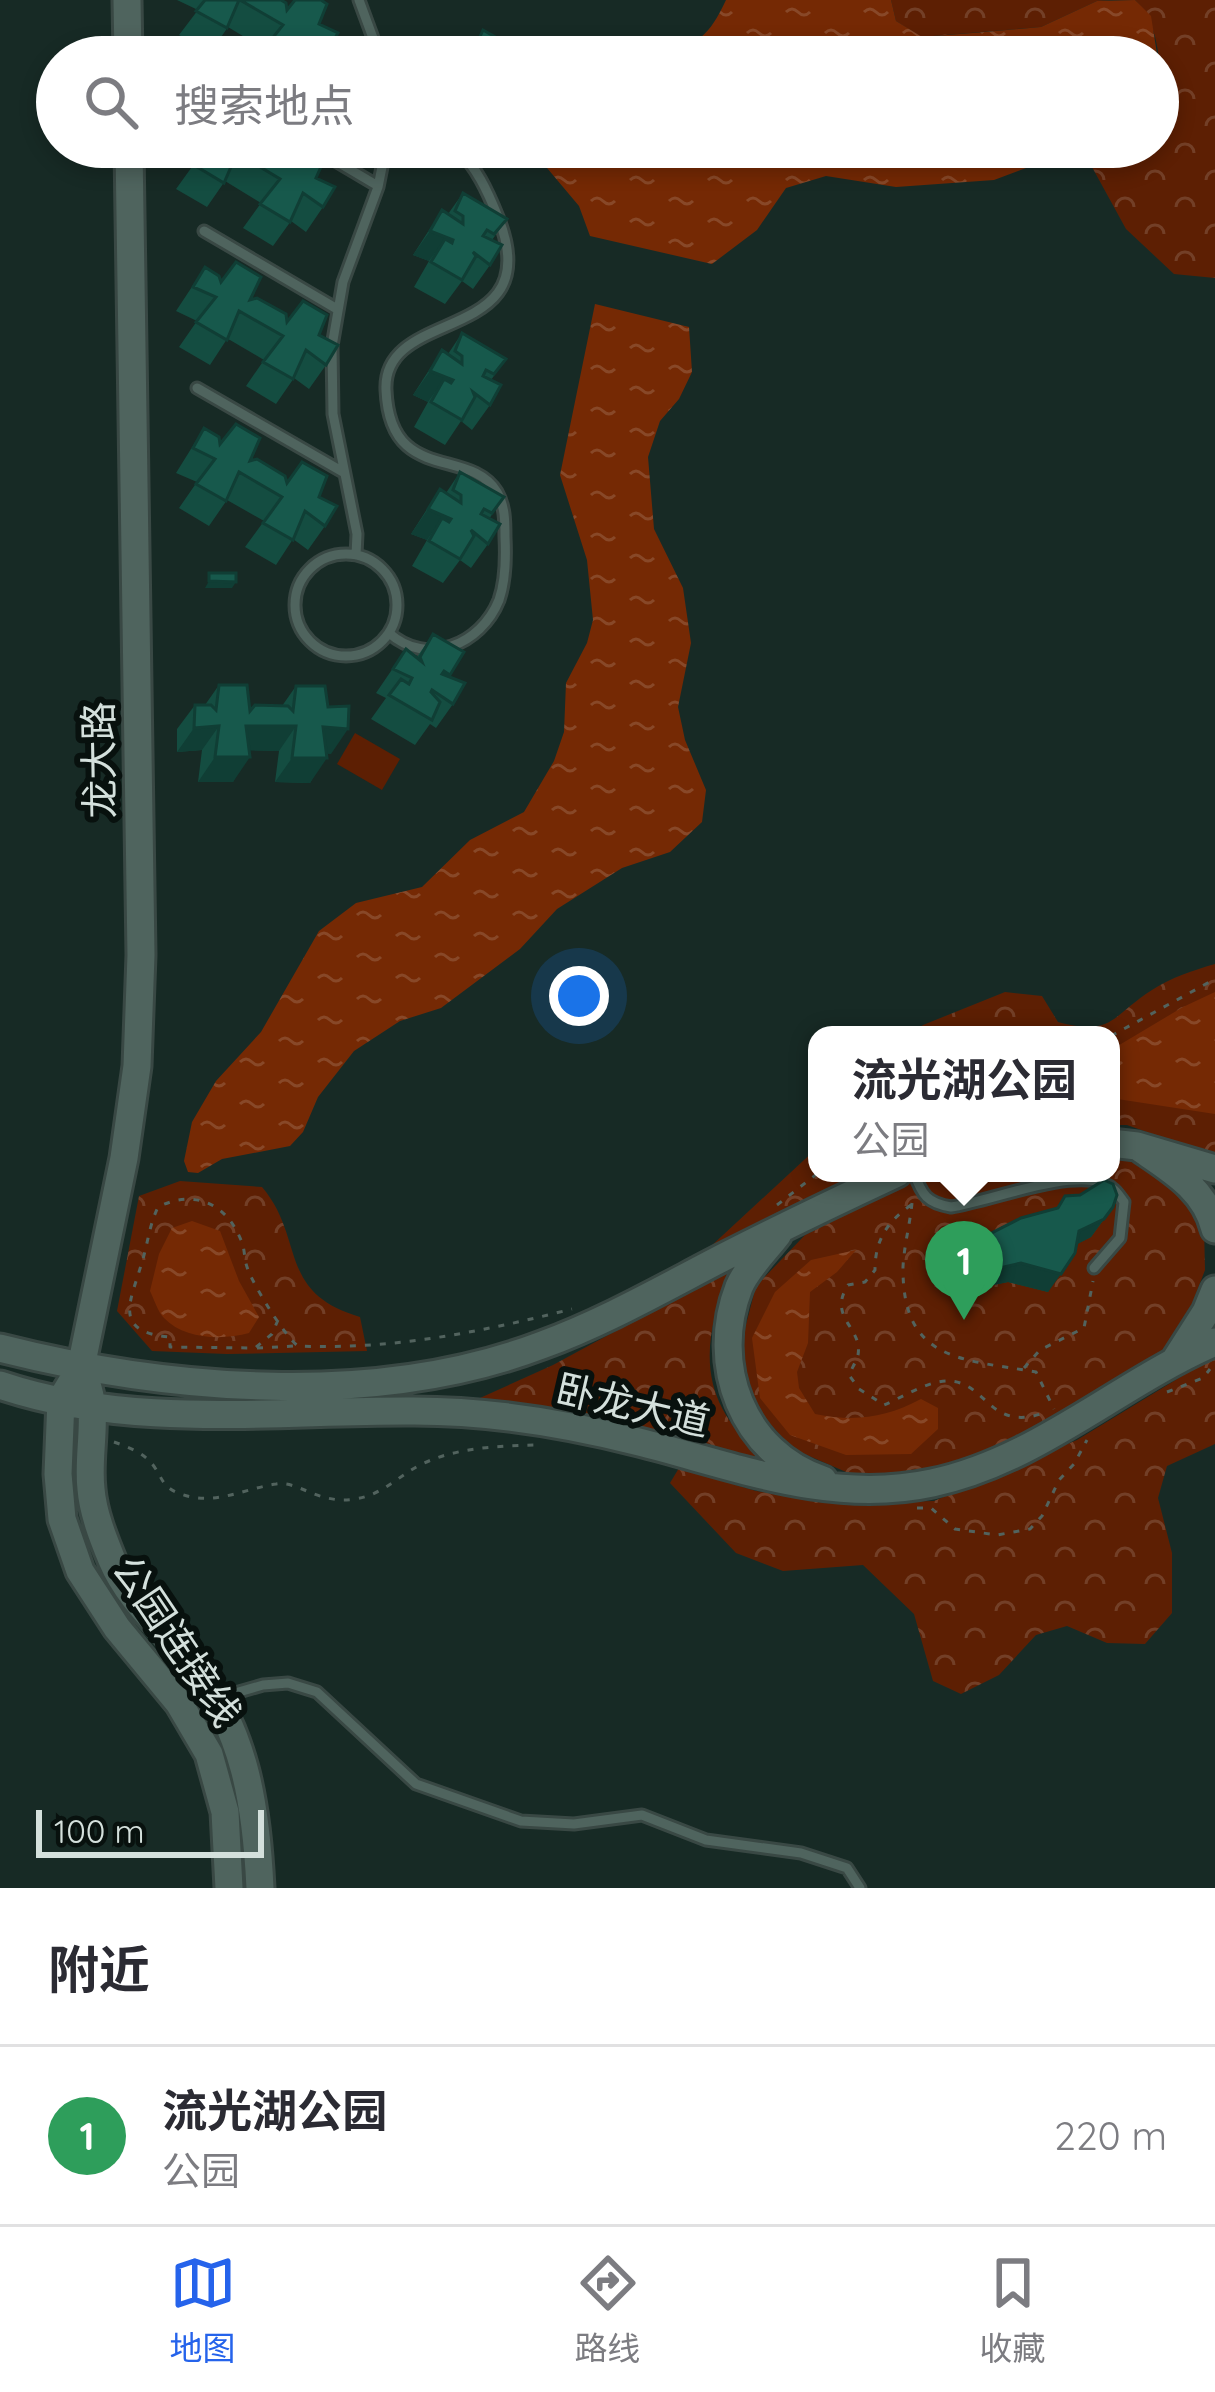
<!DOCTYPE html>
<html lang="zh">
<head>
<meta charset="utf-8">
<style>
	body { margin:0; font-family:Quicksand,"Noto Sans SC",sans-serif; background:#f7f7f7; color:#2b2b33 }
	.scale { position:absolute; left:36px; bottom:30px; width:228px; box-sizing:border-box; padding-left:12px; border:6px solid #d4e0dc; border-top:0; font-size:33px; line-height:42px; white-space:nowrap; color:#d4e0dc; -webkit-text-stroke:9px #08110e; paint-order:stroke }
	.you { position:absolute; left:579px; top:996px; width:42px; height:42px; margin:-30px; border:9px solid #fff; border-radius:50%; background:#1a73e8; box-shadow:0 0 0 18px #1a73e833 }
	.badge { display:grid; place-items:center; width:78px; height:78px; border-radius:50%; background:#2563eb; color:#fff; font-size:39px; font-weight:700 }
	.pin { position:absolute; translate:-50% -99px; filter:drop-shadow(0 3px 6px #0008) }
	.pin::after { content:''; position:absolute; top:63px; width:42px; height:36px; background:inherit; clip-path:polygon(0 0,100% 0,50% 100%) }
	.popup { position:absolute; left:808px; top:1026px; width:312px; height:156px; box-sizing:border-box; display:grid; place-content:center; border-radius:24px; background:#fff; filter:drop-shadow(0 3px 9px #0005); font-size:39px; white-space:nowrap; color:#7c7c81 }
	.popup b { font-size:45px; color:#2b2b33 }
	.popup::after { content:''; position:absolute; left:50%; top:100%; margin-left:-24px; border:24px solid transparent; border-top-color:#fff }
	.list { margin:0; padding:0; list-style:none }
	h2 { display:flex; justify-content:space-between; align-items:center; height:156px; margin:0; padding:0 48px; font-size:51px }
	h2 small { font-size:39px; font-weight:400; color:#7c7c81 }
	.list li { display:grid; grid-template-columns:78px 1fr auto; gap:36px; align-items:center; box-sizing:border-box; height:180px; padding:0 48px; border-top:3px solid #e1e1e2 }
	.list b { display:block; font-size:45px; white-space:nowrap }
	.list p { margin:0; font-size:39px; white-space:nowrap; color:#7c7c81 }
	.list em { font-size:39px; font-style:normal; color:#7c7c81 }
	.icon { flex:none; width:66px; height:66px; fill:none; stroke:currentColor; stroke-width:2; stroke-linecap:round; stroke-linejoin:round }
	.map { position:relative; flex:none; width:1215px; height:1888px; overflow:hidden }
	.search { position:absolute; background:#fff; box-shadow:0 6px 18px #0003; left:36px; right:36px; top:36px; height:132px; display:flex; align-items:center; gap:30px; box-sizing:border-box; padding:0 42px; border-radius:66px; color:#7c7c81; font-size:45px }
	.sheet { height:336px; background:#fff }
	nav { display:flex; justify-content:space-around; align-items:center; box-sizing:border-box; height:168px; border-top:3px solid #e1e1e2; background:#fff; font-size:33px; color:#7c7c81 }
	nav a { display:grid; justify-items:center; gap:6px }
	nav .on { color:#2563eb }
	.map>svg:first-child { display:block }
	.grass { fill:#5d1f03 }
	.forest { fill:url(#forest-crowns) }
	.water { fill:url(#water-ripples) }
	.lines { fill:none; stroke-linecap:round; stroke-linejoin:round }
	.lane-casing { stroke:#394844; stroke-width:15 }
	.secondary-casing { stroke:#394844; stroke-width:33 }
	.path { stroke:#52635e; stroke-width:3; stroke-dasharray:6 9; stroke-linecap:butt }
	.lane { stroke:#4f645e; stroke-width:9 }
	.secondary { stroke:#4f645e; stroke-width:27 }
	.wall { fill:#144d41 }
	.shaded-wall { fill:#103e35 }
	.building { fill:#17594c; stroke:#103e35; stroke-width:3 }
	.labels { text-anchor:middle; stroke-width:12; stroke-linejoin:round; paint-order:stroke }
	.street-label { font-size:39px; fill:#d4e0dc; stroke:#08110e }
</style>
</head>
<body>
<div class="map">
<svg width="1215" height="1888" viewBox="0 0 1215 1888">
	<defs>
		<pattern id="forest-crowns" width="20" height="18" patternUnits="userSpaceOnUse" patternTransform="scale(3)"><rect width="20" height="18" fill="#5d1f03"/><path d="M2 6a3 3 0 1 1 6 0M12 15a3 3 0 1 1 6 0" fill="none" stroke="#733f27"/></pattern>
		<pattern id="water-ripples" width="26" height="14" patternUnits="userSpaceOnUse" patternTransform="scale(3)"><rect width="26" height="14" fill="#752904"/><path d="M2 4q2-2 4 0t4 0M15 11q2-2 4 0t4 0" fill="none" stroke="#884828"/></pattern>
	</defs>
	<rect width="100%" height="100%" fill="#172a25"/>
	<!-- grass -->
	<path class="grass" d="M355 733 400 759 382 790 337 764Z"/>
	<!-- forest -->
	<path class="forest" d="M891 0H1111L1097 1 1041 27 921 37 896 21Z
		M1135 0H1215V278L1174 274 1126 229 1081 147H1158C1158 99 1170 35 1135 0Z
		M1215 964V1156L1127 1125H1111V1035H910L923 1025 1005 992 1042 996 1058 1022C1113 1037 1111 1016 1152 990 1170 978 1194 970 1215 964Z
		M817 1148V1173H865L709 1248Z
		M1111 1157 1135 1163 1182 1196 1204 1228 1205 1270 1192 1304 1162 1351 1087 1399 994 1450 922 1472 853 1475 793 1449 762 1415 743 1379V1336L756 1286 805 1235 912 1181 942 1173H1111Z
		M180 1181 262 1187C306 1239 276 1292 360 1317L367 1351 227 1354 152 1351 117 1311 139 1196Z
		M730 1269C698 1352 698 1406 773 1466 675 1435 582 1408 480 1398L553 1365Z
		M1215 1356V1444L1167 1466 1158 1498 1172 1553V1613L1145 1644 1107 1643 1067 1626 1036 1635 999 1675 961 1694 933 1681 914 1614 863 1565 783 1571 736 1553 670 1483 679 1468 756 1491 855 1503 934 1501 1077 1440Z"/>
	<!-- water -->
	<path class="water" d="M726 0H891L896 21 922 37 985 32 1041 27 1097 1 1135 0 1151 16 1157 54 1155 57H664C700 40 708 38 726 0Z
		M551 147H1081L994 180 896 187 826 176 786 188 757 230 712 264 590 236 579 206 542 162Z
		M595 304 689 327 692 372 679 399 660 421 648 457 654 529 683 588 691 643 678 707 685 740 706 790 702 822 670 852 622 868 557 909 520 949 441 1008 400 1021 354 1051 318 1097 303 1132 290 1146 222 1159 198 1173 188 1172 184 1161 192 1122 216 1081 261 1032 319 931 356 903 422 887 470 840 524 812 554 761 564 732 566 683 587 643 593 620 587 560 560 475Z
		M1215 992V1114L1111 1098V1050L1183 1007Z
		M192 1221 220 1231 239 1281 259 1317 249 1333C223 1340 185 1340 164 1318 158 1312 154 1299 150 1291L159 1254 172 1228Z
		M856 1250 837 1272 810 1292 808 1343 797 1372 799 1388 815 1414C855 1422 885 1418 921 1399L938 1408V1429L911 1454 846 1455 790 1435 760 1398 752 1338 775 1292 811 1260Z"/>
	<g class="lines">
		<!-- lane casing -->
		<g class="lane-casing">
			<path id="lane" d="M359 0 380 57
				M312 147 378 186
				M204 231 337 309
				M197 388 343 472
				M295 605a51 51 0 1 1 102 0a51 51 0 1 1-102 0Z
				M356 555 357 534 333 414 332 346 343 282 378 187 386 147
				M389 633C427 667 481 645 499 600 506 580 506 557 505 537 505 521 505 506 497 492 469 446 390 485 386 390 382 305 550 346 498 217 487 190 477 168 456 147
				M914 1173C922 1195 927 1203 951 1207 991 1201 1066 1170 1103 1183 1114 1187 1118 1194 1124 1202L1120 1238 1094 1268
				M218 1698 263 1685 288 1683 317 1692 416 1784 521 1821 574 1824 642 1815 706 1840 801 1853 847 1868 860 1888"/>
		</g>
		<!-- secondary casing -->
		<g class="secondary-casing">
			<path id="secondary" d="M127 0 128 57
				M129 147 141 955 137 1066 124 1158 81 1367 61 1400 58 1474 62 1519 80 1571 117 1628 179 1703 209 1754 225 1812 229 1888
				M1111 1143 1137 1146 1215 1169
				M1137 1146C1170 1169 1205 1188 1215 1229
				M778 1234C766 1250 747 1268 739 1287 709 1364 742 1453 823 1480
				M0 1348C170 1391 376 1408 542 1345 605 1322 664 1288 724 1257 781 1228 839 1200 897 1173
				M1176 1359 1206 1312 1215 1290
				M0 1385C133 1430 277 1410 414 1411 488 1411 568 1424 639 1442 735 1466 830 1505 932 1483 1037 1461 1118 1384 1215 1342
				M88 1388C98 1421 87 1455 91 1489 93 1513 103 1538 112 1560 129 1601 165 1629 191 1662 245 1730 256 1804 260 1888"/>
		</g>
		<!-- path -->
		<path class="path" d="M1032 1035H1064
			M1111 1036 1215 979
			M912 1203C910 1224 904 1246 903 1267 902 1362 962 1359 1036 1372L1054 1409
			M777 1205 818 1173
			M911 1205C887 1222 875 1240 875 1270L865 1282 848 1285C827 1318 863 1327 858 1355 856 1362 852 1368 849 1375L859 1389 884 1405C903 1397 929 1380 949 1381 987 1382 990 1434 1046 1412
			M278 1320 272 1334 255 1348 170 1347V1337C111 1332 131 1301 142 1262 148 1243 149 1226 158 1207 194 1189 226 1203 241 1240 245 1249 244 1258 247 1267 252 1283 285 1337 298 1346 392 1350 481 1332 572 1309
			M257 1348 295 1346
			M1024 1368 1040 1350 1084 1328 1093 1281
			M1167 1392 1203 1378 1210 1369
			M114 1442C128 1447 144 1453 153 1465 162 1477 162 1486 176 1492 212 1508 242 1489 276 1484 298 1480 318 1505 355 1499 382 1495 397 1477 420 1465 456 1447 499 1446 538 1445
			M917 1508H931L955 1529 997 1535 1030 1529 1042 1516 1059 1480 1074 1464 1087 1440"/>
		<!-- lane -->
		<use href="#lane" class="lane"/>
		<!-- secondary -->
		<use href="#secondary" class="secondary"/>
	</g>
	<!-- wall -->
	<path class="wall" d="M177 0H281L287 10 338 33 324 57H258L264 49 228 27 210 53 179 35 198 10Z
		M483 30 526 57H455L462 47 468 51Z
		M177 147H266L284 164 316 178 323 207 306 232 291 221 273 246 243 228 261 203 225 181 207 207 176 189 194 164 173 154Z
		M463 193 507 219 492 240 490 265 473 289 462 281 445 304 414 287 429 261 413 255 442 210 448 214Z
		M205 267 221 282 250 300 287 322 319 335 326 365 309 389 294 378 276 404 246 386 264 360 230 340 227 339 210 365 179 347 197 321 176 311Z
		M462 333 506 359 491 380 490 405 472 430 461 421 445 445 414 427 428 402 413 395 442 350 448 354Z
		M204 428 220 444 250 461 287 483 319 497 325 526 308 550 293 539 276 565 245 547 264 521 227 500 209 526 179 508 197 482 176 473Z
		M460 472 504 497 489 519 488 544 471 568 460 560 443 583 412 566 427 540 411 534 440 489 446 493Z
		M433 634 464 652 449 677 453 704 436 728 430 724 415 745 371 719 386 698 376 693 406 649 417 657Z
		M219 685 250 711 282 706 296 686 331 754 327 753 310 783 275 782 279 751 249 750 233 782H198L202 750 177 752V729L195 705H205Z
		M1065 1196 1113 1207 1091 1237 1077 1244 1048 1292 1008 1282 969 1290 960 1284 956 1272 980 1239 1056 1208Z"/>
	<!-- shaded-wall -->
	<path class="shaded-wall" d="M430 231 453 240 436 264 445 239 429 261 413 255Z
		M430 371 453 380 436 405 444 379 428 402 413 395Z
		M428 509 451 519 434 543 442 518 427 540 411 534Z
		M209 581 236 582 232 588H205Z
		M219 726 202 750 177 752 194 728Z
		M246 726H296L279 751 229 750Z
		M323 727 348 729 331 754 306 751Z
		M215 757H250L233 782H198Z
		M292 758H327L310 783 275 782Z
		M1104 1219 1091 1237 1066 1250 1079 1231Z
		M1021 1263 1061 1274 1048 1292 1008 1282 969 1290 982 1272Z"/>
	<!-- building -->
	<path class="building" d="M205 0H239L227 28 196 11Z
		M240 0H281L286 3 287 10 295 0H321L327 4 319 24 338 33 326 53 306 39 298 57H275L263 50 283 25Z
		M483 30 527 55 526 57H483V53L475 48Z
		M462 47 478 57H457Z
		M208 147H266L283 157 284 164 298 147H306L325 158 316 178 335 187 323 207 303 193 290 222 260 204 280 179 237 153 224 183 194 165Z
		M463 193 507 219 494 234 487 230 483 236 502 245 490 265 473 252 476 256 462 280 431 262 445 239 452 243 453 240 430 231 442 210 463 224V216L455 211Z
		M236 262 261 277 250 300 257 298 286 314 287 322 303 301 327 315 319 335 338 345 326 365 306 350 293 379 263 362 283 336 239 311 227 340 196 322 216 297 193 287 205 267 219 276 221 282Z
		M462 333 506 359 494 374 486 370 483 376 501 385 490 405 473 392 475 397 462 420 431 402 444 379 451 383 453 380 430 371 442 350 462 364V356L455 351Z
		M236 424 260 438 250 461 257 459 285 476 287 483 302 462 327 476 319 497 337 506 325 526 305 511 293 540 263 523 282 497 239 472 226 501 196 484 215 459 193 448 204 428 219 437 220 444Z
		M460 472 504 497 492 513 484 509 481 514 500 524 488 544 471 530 474 536 460 559 429 541 442 518 449 522 451 519 428 509 440 489 461 503V495L453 490Z
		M209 573H236V582L209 581Z
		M433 634 464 652 450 675 444 671 442 674 465 683 453 704 432 690 431 692 440 702 432 720 389 695 401 679 409 684 412 678 393 669 406 649 422 662 420 657Z
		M219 685H247L250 711 255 705 288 706 293 711 296 686H325L328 707 349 706 348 729 323 727 327 758H292L296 726H246L250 757H215L219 726 194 728 195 705H211L216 710Z
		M1104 1180 1113 1184 1117 1195 1113 1207 1104 1219 1079 1231 1075 1253 1061 1274 1021 1263 982 1272 973 1265 969 1254 980 1239 1021 1218 1058 1208 1065 1196 1080 1195Z"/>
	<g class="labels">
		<!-- street labels -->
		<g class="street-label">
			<text transform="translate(99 760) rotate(-91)" y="14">龙大路</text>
			<text transform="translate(633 1405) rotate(13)" y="14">卧龙大道</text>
			<text transform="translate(177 1641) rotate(56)" y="14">公园连接线</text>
		</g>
	</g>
</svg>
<div class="scale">100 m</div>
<div class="you"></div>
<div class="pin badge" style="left:964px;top:1320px;background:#2e9e5b">1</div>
<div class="popup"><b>流光湖公园</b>公园</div>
<div class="search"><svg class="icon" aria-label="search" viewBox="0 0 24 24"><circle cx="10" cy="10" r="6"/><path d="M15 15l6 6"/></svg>搜索地点</div>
</div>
<section class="sheet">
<h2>附近<small></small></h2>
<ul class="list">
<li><span class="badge" style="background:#2e9e5b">1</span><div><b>流光湖公园</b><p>公园</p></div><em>220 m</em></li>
</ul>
</section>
<nav>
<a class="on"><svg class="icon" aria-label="map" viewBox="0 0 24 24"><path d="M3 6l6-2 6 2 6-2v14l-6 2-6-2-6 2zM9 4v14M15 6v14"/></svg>地图</a>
<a><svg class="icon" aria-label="directions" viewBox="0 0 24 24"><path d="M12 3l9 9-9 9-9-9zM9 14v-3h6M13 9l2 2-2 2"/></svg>路线</a>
<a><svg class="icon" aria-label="saved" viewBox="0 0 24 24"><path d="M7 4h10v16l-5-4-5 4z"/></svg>收藏</a>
</nav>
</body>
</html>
